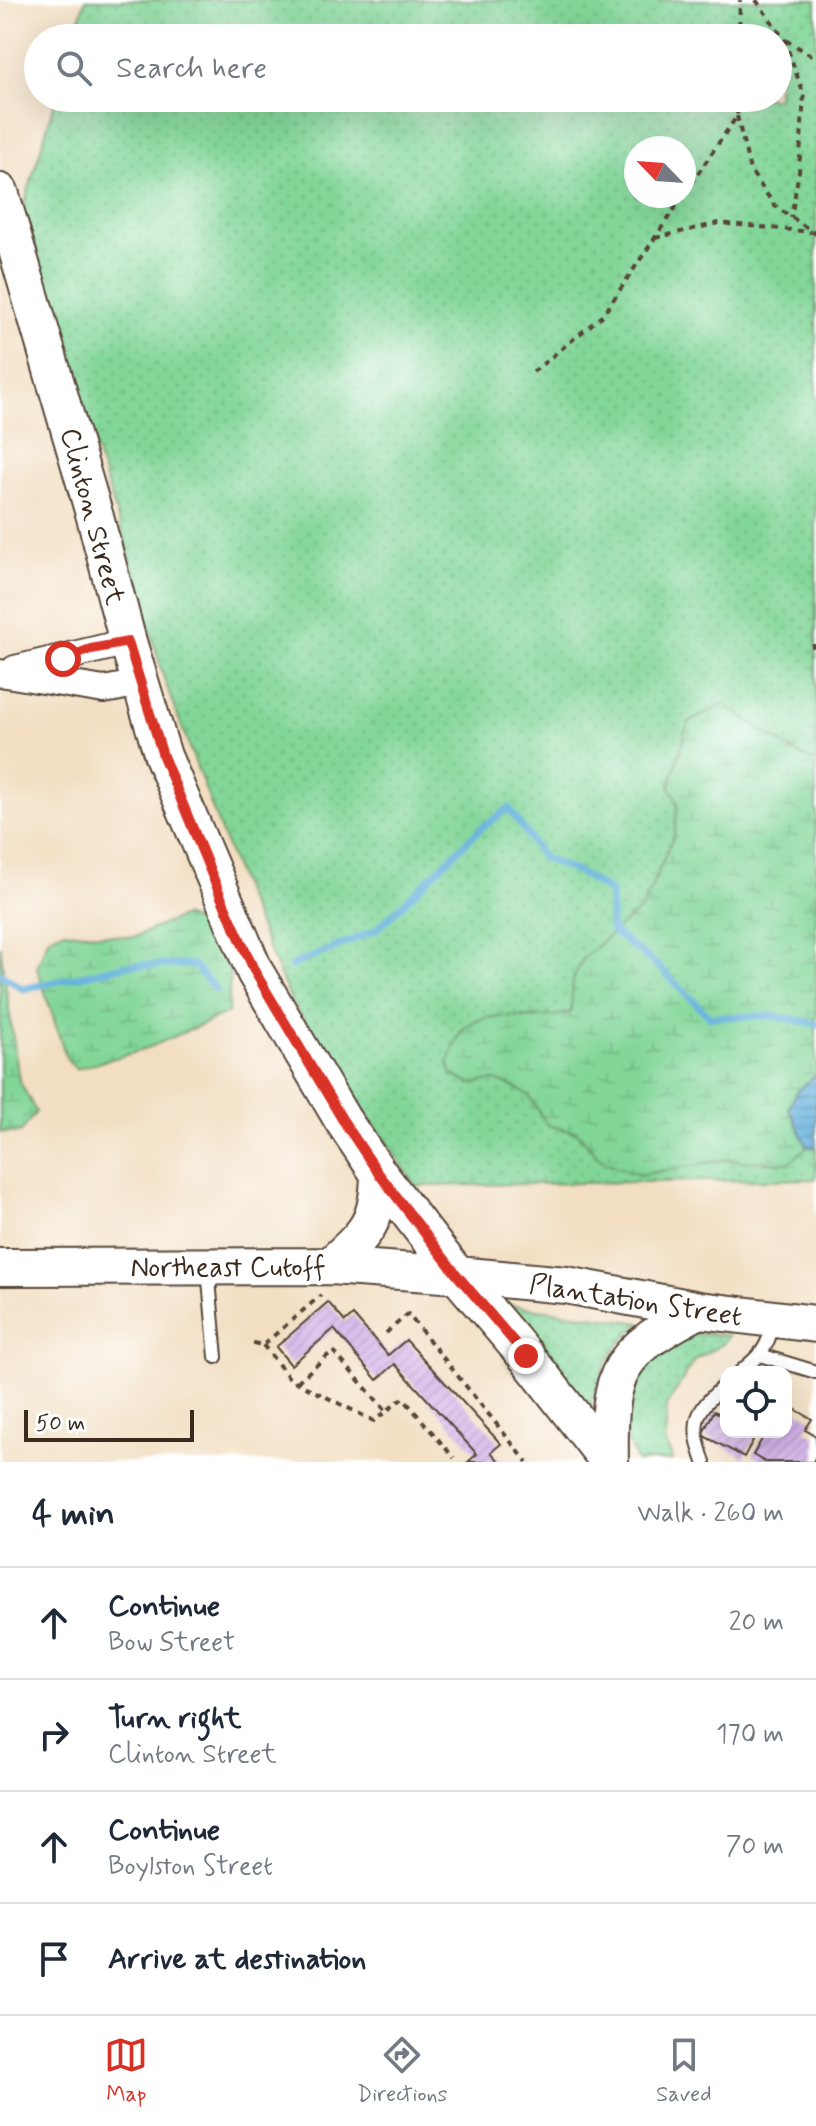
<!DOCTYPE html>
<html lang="en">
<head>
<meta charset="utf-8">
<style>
	body { margin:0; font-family:Mynerve,sans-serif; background:#f6f6f7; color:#1f2937 }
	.controls { position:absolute; right:24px; bottom:24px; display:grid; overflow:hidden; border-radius:16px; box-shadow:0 8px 32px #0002 }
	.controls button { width:72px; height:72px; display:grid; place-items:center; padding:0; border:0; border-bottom:2px solid #e0e1e3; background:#fff; color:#1f2937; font:40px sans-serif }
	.compass { position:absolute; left:624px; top:136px; width:72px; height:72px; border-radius:50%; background:#fff; box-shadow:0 8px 32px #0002; rotate:295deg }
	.scale { position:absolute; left:24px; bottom:20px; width:170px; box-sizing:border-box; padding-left:8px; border:4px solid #3b2a1e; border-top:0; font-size:22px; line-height:28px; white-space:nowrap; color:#3b2a1e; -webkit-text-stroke:6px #fff; paint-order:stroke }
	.stop { position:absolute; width:24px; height:24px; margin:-18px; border:6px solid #d93025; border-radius:50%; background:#fff }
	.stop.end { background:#d93025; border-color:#fff; box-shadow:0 2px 8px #0008 }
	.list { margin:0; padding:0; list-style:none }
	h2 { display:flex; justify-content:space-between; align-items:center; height:104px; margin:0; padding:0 32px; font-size:34px }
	h2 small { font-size:26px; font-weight:400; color:#747a83 }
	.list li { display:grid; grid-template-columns:52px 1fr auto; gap:24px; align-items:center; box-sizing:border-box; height:112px; padding:0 32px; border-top:2px solid #e0e1e3 }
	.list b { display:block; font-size:30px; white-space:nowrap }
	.list p { margin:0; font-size:26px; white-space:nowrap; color:#747a83 }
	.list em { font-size:26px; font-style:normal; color:#747a83 }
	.icon { flex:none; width:44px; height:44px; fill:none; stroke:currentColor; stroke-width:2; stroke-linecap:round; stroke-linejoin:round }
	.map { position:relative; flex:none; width:816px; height:1462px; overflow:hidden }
	.search { position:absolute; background:#fff; box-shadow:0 8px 32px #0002; left:24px; right:24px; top:24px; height:88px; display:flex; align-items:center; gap:20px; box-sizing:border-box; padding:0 28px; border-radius:44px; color:#747a83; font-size:30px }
	.sheet { height:552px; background:#fff }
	nav { display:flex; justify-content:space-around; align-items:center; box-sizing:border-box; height:112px; border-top:2px solid #e0e1e3; background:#fff; font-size:22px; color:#747a83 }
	nav a { display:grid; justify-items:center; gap:4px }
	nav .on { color:#d93025 }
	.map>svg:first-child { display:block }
	.grass { fill:url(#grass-dots); stroke:#5e805b; stroke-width:2; fill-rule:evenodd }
	.wetland { fill:url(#wetland-marsh); stroke:#5e805b; stroke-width:2 }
	.water { fill:url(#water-rules); stroke:#4e6c7c; stroke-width:2 }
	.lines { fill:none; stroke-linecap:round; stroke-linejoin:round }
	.stream { stroke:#61afdb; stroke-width:7 }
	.building { fill:url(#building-hatch) }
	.service-casing { stroke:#564537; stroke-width:16 }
	.minor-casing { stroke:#564537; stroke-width:30 }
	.secondary-casing { stroke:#564537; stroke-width:40 }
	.path { stroke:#564537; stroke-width:4; stroke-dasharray:6 6; stroke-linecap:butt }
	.service { stroke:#fff; stroke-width:12 }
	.minor { stroke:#fff; stroke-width:26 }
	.secondary { stroke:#fff; stroke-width:36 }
	.route { stroke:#d93025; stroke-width:10 }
	.labels { text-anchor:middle; stroke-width:8; stroke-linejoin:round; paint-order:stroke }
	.street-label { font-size:28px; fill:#3b2a1e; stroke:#fff }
</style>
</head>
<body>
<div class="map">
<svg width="816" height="1462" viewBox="0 0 816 1462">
	<defs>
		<pattern id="grass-dots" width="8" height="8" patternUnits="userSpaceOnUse" patternTransform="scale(2)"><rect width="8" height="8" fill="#82d698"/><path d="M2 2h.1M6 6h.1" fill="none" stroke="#71b883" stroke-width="1.8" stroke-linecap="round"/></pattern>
		<pattern id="wetland-marsh" width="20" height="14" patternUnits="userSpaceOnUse" patternTransform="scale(2)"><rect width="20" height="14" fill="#82d698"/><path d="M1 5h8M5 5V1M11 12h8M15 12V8" fill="none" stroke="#71b883"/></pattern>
		<pattern id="water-rules" width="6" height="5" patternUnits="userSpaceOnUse" patternTransform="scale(2)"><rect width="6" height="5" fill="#61afdb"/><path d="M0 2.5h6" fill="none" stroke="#518fb1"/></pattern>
		<pattern id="building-hatch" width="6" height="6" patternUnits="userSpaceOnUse" patternTransform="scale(2)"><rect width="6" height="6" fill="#d2b1e7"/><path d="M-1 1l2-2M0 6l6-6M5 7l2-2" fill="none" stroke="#b598c6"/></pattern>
	</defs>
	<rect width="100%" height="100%" fill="#fff"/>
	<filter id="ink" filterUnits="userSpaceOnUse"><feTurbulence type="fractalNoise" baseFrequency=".0125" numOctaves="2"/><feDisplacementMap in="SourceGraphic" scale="16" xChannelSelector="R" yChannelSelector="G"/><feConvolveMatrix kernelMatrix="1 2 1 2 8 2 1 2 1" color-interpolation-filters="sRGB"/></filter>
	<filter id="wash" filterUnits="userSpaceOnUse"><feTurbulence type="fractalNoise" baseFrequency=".006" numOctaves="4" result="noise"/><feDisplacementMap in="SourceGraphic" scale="32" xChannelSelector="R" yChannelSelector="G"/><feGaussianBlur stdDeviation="1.8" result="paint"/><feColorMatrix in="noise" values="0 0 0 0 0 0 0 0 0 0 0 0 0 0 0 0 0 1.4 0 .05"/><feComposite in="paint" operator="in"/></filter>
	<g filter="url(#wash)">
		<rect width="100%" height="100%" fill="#f2dfc2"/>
		<!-- grass -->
		<path class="grass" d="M85 0H816V1179L416 1186 291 1001 243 890 165 682 123 535 21 215 56 98H778V38H74ZM636 148H684V196H636Z
			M508 1305 642 1323C609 1348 602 1369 590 1406Z
			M703 1334 729 1335 723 1344 694 1360 667 1406 665 1441 673 1460 637 1462 623 1432 628 1381 679 1335Z"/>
		<!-- wetland -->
		<path class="wetland" d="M724 704 801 756 816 762V1075L797 1091 789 1108 807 1147 789 1163 723 1160 639 1175 602 1161 578 1133 547 1125 529 1096 514 1087 495 1080 471 1084 452 1075 448 1064C452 1054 456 1037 463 1029 488 1005 538 1024 571 1012L573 980 583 958 643 907 674 835 678 803 670 786 688 723Z
			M183 916 200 923 230 972 228 1013 143 1050 76 1069 67 1060 37 967 49 937 63 931 134 937Z
			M0 946 19 1080 36 1112 20 1133 0 1132Z"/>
		<!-- water -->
		<path class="water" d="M816 1075V1147H807L789 1108 797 1091Z"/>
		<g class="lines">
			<!-- stream -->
			<path class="stream" d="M291 966 376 930 481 828 509 808 543 858 579 873 611 892V930L658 966 710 1017 775 1016 816 1024
				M0 973 23 989 129 965H193L216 990"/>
		</g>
		<g id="blocks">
			<!-- building -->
			<path class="building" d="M328 1302 345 1322 353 1315 388 1355 406 1340 501 1444 491 1452 500 1462H468L477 1454 395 1364 377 1380 334 1329 291 1365 276 1347Z
				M786 1404 812 1419 805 1430 816 1436V1456L813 1462H765L753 1455 766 1432H786Z
				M714 1411 726 1417V1432L757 1433 744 1457 702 1435Z"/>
		</g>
	</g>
	<g filter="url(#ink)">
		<use href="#blocks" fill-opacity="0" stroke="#564537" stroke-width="2"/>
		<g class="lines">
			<!-- service casing -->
			<g class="service-casing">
				<path id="service" d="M208 1269 216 1357
					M760 1355 816 1372
					M740 1372C760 1355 767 1350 773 1324
					M704 1462C690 1422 694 1412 726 1384"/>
			</g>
			<!-- minor casing -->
			<g class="minor-casing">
				<path id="minor" d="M15 669 128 642
					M0 673 104 690 141 683"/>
			</g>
			<!-- secondary casing -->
			<g class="secondary-casing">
				<path id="secondary" d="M0 192 95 517 128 642 163 756 255 972 342 1119 379 1174 457 1275 526 1356 609 1462
					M330 1266C366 1233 378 1224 379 1174
					M0 1267 330 1266 457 1275 566 1285 699 1310 816 1324
					M610 1462C608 1369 617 1353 699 1310"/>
			</g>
			<!-- path -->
			<path class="path" d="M756 0 784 39 804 95 799 171 791 218
				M739 38 740 0
				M786 40 816 58
				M737 116 750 170 775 206 816 234
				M684 194 737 116 738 98
				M655 238 719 223 811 232
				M533 372 603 315 683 196
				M811 646H816
				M386 1333 408 1314 527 1462
				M253 1343 263 1345 321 1295
				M263 1345 290 1379 374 1421 403 1398 454 1458
				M297 1382 333 1351 386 1411"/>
			<!-- service -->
			<use href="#service" class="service"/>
			<!-- minor -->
			<use href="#minor" class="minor"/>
			<!-- secondary -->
			<use href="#secondary" class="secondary"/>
		</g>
	</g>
	<g class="lines" filter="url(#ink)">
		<!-- route -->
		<path class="route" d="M63 659 91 649 128 642 163 756 221 897 255 972 342 1119 379 1174 457 1275 526 1356"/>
	</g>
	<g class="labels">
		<!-- street labels -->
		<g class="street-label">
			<text transform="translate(94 516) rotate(75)" y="10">Clinton Street</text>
			<text x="228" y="1276">Northeast Cutoff</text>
			<text transform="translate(636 1299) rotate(9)" y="10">Plantation Street</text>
		</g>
	</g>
</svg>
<div class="controls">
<button><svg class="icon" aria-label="locate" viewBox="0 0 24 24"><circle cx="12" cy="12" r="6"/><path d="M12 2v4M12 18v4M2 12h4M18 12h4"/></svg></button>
</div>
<svg class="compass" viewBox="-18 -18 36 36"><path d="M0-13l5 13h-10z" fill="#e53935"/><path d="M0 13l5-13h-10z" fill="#747a83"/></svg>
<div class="scale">50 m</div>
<div class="stop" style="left:63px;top:659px"></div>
<div class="stop end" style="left:526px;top:1356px"></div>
<div class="search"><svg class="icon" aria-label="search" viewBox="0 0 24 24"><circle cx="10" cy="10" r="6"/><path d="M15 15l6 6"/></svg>Search here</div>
</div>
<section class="sheet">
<h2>4 min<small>Walk · 260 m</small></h2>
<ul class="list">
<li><svg class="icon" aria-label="ahead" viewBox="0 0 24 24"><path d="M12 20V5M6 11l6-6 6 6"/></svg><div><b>Continue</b><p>Bow Street</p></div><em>20 m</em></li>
<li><svg class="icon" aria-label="right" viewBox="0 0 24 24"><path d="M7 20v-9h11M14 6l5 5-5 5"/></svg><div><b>Turn right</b><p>Clinton Street</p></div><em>170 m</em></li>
<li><svg class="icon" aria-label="ahead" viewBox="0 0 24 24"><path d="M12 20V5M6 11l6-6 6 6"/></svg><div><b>Continue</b><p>Boylston Street</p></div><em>70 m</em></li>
<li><svg class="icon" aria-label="arrive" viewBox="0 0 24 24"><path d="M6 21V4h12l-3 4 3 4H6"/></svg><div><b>Arrive at destination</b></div></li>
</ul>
</section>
<nav>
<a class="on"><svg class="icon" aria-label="map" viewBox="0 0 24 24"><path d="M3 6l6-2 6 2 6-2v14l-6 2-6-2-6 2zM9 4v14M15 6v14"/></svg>Map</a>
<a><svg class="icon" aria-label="directions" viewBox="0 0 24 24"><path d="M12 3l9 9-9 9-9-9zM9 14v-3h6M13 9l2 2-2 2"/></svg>Directions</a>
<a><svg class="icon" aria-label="saved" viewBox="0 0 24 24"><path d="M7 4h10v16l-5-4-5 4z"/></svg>Saved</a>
</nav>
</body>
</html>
